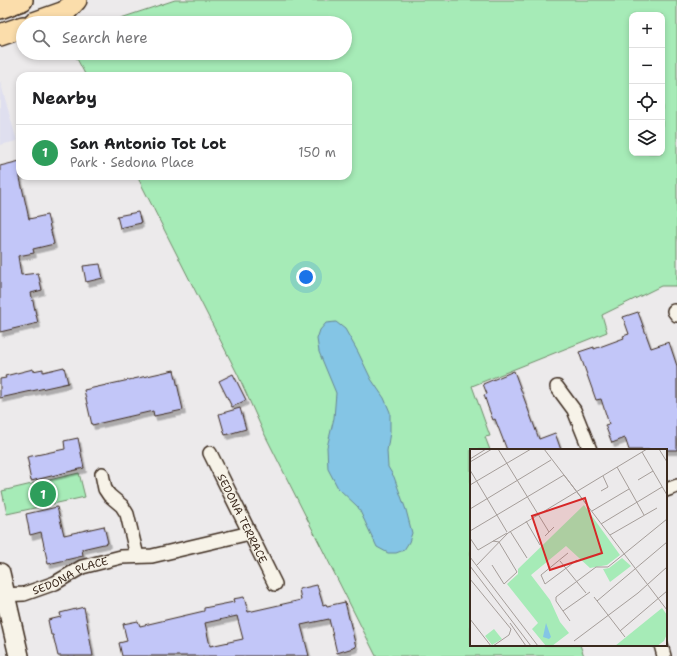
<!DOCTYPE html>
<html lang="en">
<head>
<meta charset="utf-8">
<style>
	body { margin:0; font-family:"Shantell Sans",sans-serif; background:#f2f2f2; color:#202124 }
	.controls { position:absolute; right:12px; top:12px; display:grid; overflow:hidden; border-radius:8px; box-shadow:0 2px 6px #0003 }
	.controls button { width:36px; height:36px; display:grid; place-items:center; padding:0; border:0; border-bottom:1px solid #e0e0e0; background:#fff; color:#202124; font:20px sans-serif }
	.you { position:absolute; left:306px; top:277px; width:14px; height:14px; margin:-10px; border:3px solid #fff; border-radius:50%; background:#1a73e8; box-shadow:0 0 0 6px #1a73e833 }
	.badge { display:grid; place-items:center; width:26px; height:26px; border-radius:50%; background:#0b8043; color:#fff; font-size:13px; font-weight:700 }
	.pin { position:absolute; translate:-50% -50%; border:2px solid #fff; box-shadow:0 1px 4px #0006 }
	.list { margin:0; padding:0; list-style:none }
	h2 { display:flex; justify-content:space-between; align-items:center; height:52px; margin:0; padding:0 16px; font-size:17px }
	h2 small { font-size:13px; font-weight:400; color:#757577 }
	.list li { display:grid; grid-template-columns:26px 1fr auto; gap:12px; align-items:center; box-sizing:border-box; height:56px; padding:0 16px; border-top:1px solid #e0e0e0 }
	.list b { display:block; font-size:15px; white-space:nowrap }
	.list p { margin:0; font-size:13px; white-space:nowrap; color:#757577 }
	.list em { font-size:13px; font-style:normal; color:#757577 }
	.icon { flex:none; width:22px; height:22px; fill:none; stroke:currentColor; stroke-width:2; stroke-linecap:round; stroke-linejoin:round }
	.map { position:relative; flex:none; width:677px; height:656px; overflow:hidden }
	.search { position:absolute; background:#fff; box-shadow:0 2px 6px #0003; left:16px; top:16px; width:336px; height:44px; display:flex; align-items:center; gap:10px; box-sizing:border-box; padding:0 14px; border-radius:22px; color:#757577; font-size:15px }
	.panel { position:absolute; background:#fff; box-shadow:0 2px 6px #0003; left:16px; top:72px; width:336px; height:108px; border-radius:12px }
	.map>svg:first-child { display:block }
	.built { fill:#dfdfef }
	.green { fill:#a6ebb7; stroke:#708a6a; fill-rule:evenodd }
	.water { fill:#84c5e5; stroke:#678795 }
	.building { fill:#c2c6f8; stroke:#3b2a1e; fill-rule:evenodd; filter:url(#shadow) }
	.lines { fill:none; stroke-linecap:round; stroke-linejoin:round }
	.street-casing { stroke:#3b2a1e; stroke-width:16 }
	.secondary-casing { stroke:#3b2a1e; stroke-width:22 }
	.primary-casing { stroke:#3b2a1e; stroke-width:24 }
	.street { stroke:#f7f3e8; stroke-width:13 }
	.secondary { stroke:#f7f3e8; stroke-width:19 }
	.primary { stroke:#fbddab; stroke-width:21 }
	.labels { text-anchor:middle; stroke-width:4; stroke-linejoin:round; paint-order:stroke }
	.street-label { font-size:11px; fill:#3b2a1e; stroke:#f7f3e8 }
	.inset-road { fill:none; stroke:#a59d99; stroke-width:1 }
	.view { fill:#d62828; fill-opacity:0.15; stroke:#d62828; stroke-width:2 }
	.inset-edge { fill:none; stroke:#3b2a1e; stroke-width:2 }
</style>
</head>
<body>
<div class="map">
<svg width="677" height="656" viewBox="0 0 677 656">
	<defs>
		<filter id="shadow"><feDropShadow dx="2.5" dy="4.5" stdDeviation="0" flood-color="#0004"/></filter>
	</defs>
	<rect width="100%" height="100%" fill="#eceaeb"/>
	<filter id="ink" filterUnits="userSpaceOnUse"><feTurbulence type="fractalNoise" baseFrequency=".025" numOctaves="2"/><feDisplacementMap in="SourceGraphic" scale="8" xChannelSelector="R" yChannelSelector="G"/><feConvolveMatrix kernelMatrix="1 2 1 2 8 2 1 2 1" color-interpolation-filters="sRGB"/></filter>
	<g filter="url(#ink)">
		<!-- built -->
		<path class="built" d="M0 81 17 141 0 145Z"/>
		<!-- green -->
		<path class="green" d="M175 0H677V286H661L602 315 607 332 472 386 490 436 485 437 490 450H471V645H580L584 656H376L263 431 238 375 137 176H348V76H86L74 53H345V23H106ZM632 15H662V153H632Z
			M79 473 85 497 7 514 2 491Z"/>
		<!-- water -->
		<path class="water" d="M336 322 345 329 358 352 371 379 384 398 390 412V432L387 451 388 467 394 477 406 510 412 533 409 542 404 550 396 553H388L377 547 358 507 338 488 328 469 327 447 334 418 336 393 319 352 317 339 320 330 326 323Z"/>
		<!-- building -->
		<path class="building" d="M20 161V178L29 219 47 215 54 244 33 249 34 253 18 256 21 275 38 273 42 290 31 293 38 323 0 332V166Z
			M138 212 141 223 120 228 117 216Z
			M100 264 103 278 86 282 83 266Z
			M638 312 651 348 669 342 677 366V450H629L625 438 612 443 605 425 609 424 601 399 596 400 579 352 594 347V349L624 338 623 336 629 334 623 317Z
			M64 367 68 383 0 398V379L6 378 5 376 33 369V371L43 369V372Z
			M174 370 183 410 154 416 153 411 92 425 84 390Z
			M514 371 539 439 555 433 561 450H507L495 419 493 420 488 407 484 395 487 394 483 384Z
			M233 374 246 400 232 407 219 381Z
			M240 408 246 429 225 435 219 414Z
			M78 438 84 468 31 481 28 466H29L27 457 65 449 64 441Z
			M57 507 64 535 104 526 108 543 82 549 83 556 48 564 41 532 30 535 26 514Z
			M317 585 323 605 326 604 327 606 345 602 356 647 337 653 329 619 301 625 309 656H122L119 643 127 641 123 624 138 621 140 626 204 611V608L234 602 233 599 244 597 248 612 301 600 299 589ZM237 616 243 639 210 646 205 623Z
			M84 607 93 656H58L53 635H51L48 620 61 617 60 613Z"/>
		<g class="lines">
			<!-- street casing -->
			<g class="street-casing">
				<g id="street">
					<path d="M674 311 677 315"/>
					<path d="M557 387 574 410 590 450"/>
					<path id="s1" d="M210 453 275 584"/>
					<path d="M102 474 105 489 109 495 122 506 127 514 137 556"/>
					<path d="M666 490 677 486"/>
					<path id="s2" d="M0 595 24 594 55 583 82 567 121 557 152 556 250 533"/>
					<path d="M661 645 664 656"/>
				</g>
			</g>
			<!-- secondary casing -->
			<g class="secondary-casing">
				<path id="secondary" d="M0 573 19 656"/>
			</g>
			<!-- primary casing -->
			<g class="primary-casing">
				<path id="primary" d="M0 8 22 0
					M34 23 65 12 76 0
					M0 35 23 27"/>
			</g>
			<!-- street -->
			<use href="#street" class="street"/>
			<!-- secondary -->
			<use href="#secondary" class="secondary"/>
			<!-- primary -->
			<use href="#primary" class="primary"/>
		</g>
	</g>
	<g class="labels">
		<!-- street labels -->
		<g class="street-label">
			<text dy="4" stroke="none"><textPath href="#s1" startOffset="73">SEDONA TERRACE</textPath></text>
			<text dy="4" stroke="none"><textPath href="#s2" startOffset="74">SEDONA PLACE</textPath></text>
		</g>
	</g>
	<!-- overview -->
	<g transform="translate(470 449)">
		<rect width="197" height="197" fill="#eceaeb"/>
		<path d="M114 56 150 106 137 116 120 119 96 97 61 126 80 151 90 173 99 184 82 197H76L62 180 68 174 37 135 48 125V120ZM152 109 161 117 140 133 133 120 139 119ZM192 159 197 166V185L194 192 187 197H145ZM24 180 32 190 22 196 15 187Z" fill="#a6ebb7"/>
		<path d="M76 174 81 188 79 190 73 188Z" fill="#84c5e5"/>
		<path class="inset-road" d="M28 0 79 83M74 0 117 56M189 0 197 13M172 3 197 46M0 10 16 0M0 13 22 0M147 18 174 66M0 21 37 83M94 26 197 161M168 31 183 22M0 36 61 0M131 42 138 38 133 27M106 43 177 0M0 60 81 11M122 62 159 40M56 72 70 96M131 75 192 38M0 82 94 26M40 82 57 109M140 86 187 59M75 87 84 78M0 89 8 101 37 84M98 104 71 126 75 135 107 111M0 108 68 197M90 112 116 144M22 116 34 135 47 123 29 93 23 92M0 117 61 197M6 117 38 84 106 43M0 130 41 180 39 186 23 197M124 148 155 188M127 152 197 93M93 162 120 143M0 170 21 197M100 172 86 152V148L126 118H138L197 70M40 174 56 197M150 182 197 142M104 192 168 144 197 118"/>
		<path class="view" d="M115 49 132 104 80 121 62 67Z"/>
		<rect width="197" height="197" class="inset-edge"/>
	</g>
</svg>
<div class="controls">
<button>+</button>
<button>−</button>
<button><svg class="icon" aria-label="locate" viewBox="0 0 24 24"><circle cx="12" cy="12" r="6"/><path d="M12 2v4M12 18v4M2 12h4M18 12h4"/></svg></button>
<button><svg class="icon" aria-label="layers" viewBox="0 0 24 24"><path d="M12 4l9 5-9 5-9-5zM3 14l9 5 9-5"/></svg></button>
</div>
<div class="you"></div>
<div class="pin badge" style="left:43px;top:494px;background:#2e9e5b">1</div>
<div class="search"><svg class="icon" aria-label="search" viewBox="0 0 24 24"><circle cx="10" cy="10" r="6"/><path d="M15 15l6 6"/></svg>Search here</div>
<section class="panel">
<h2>Nearby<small></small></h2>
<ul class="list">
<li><span class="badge" style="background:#2e9e5b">1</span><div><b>San Antonio Tot Lot</b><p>Park · Sedona Place</p></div><em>150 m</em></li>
</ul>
</section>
</div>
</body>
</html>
